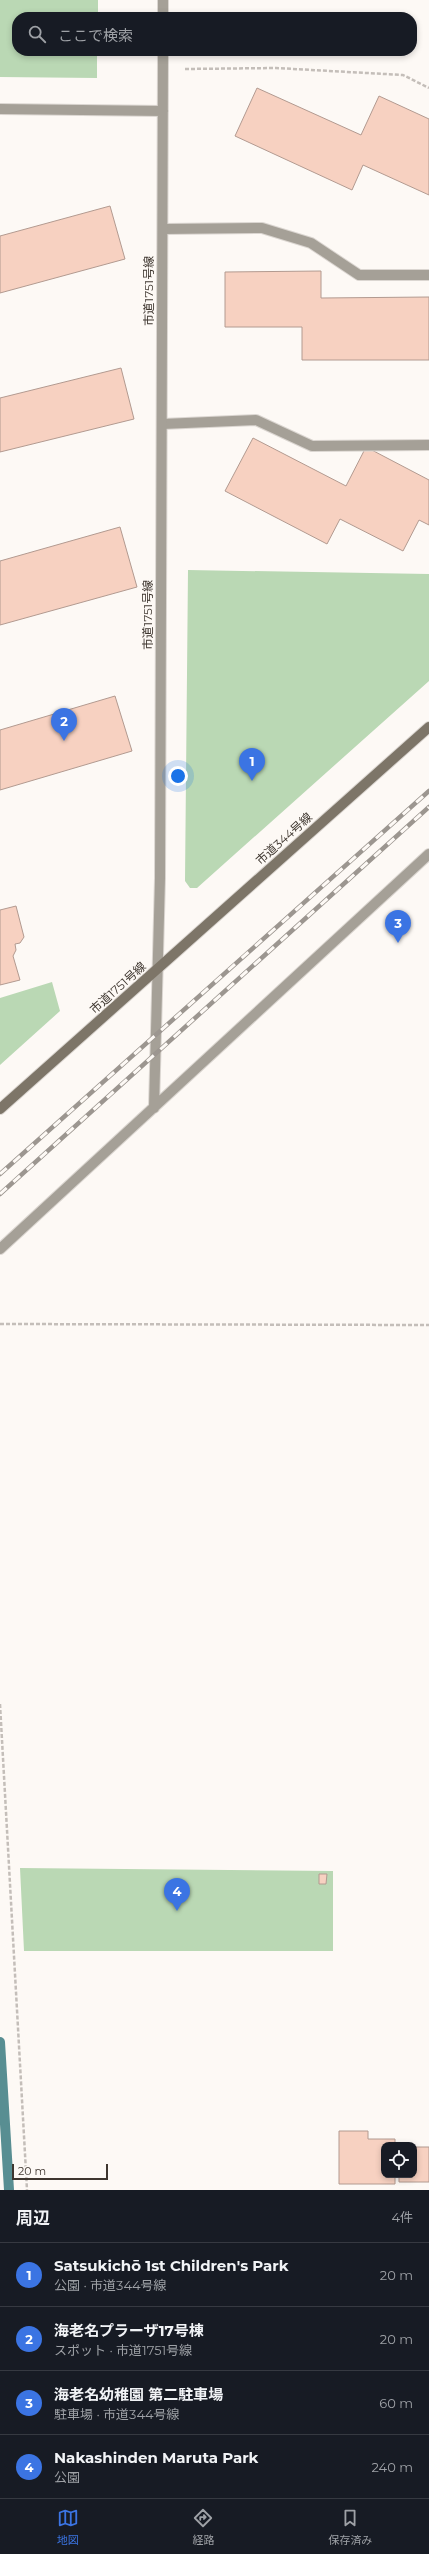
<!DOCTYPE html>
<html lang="ja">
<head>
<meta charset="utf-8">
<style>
	body { margin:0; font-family:Montserrat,"Noto Sans JP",sans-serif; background:#242831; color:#f1f3f6 }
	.controls { position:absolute; right:12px; bottom:12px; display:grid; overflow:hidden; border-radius:8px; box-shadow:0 2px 6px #0003 }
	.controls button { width:36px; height:36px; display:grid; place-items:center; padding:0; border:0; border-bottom:1px solid #363941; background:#171b24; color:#f1f3f6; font:20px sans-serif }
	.scale { position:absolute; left:12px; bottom:10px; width:96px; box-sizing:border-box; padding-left:4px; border:2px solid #3e362f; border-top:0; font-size:11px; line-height:14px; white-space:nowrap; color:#3e362f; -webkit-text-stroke:3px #fdf9f5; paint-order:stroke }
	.you { position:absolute; left:178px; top:776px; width:14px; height:14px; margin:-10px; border:3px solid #fff; border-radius:50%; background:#1a73e8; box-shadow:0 0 0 6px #1a73e833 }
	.badge { display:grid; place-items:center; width:26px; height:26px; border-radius:50%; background:#3b74e3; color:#fff; font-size:13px; font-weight:700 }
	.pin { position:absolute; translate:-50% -33px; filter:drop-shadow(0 1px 2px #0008) }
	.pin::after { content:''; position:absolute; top:21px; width:14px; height:12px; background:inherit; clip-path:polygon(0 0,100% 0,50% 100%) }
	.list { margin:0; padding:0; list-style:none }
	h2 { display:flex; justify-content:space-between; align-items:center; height:52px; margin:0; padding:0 16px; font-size:17px }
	h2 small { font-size:13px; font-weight:400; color:#9ea1a6 }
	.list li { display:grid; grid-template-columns:26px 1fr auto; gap:12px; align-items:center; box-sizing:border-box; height:64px; padding:0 16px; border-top:1px solid #363941 }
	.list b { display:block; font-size:15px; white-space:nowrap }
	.list p { margin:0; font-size:13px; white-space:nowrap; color:#9ea1a6 }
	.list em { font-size:13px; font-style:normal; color:#9ea1a6 }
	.icon { flex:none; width:22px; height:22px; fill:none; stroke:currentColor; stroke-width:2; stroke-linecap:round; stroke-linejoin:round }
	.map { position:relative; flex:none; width:429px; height:2190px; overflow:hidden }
	.search { position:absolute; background:#171b24; box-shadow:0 2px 6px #0003; left:12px; right:12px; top:12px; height:44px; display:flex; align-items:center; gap:10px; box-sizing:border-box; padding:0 14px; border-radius:16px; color:#9ea1a6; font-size:15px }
	.sheet { height:308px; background:#171b24 }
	nav { display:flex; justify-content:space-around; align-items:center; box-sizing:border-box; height:56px; border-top:1px solid #363941; background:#171b24; font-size:11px; color:#9ea1a6 }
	nav a { display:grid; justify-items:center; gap:2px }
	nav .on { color:#3b74e3 }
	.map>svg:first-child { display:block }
	.green { fill:#bad8b4 }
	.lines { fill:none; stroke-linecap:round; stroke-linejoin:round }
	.stream { stroke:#588e92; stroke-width:10 }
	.building { fill:#f7d1c1; stroke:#b29a90 }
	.lane-casing { stroke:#dbd6d1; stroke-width:12 }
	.street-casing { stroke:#dbd6d1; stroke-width:12 }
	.secondary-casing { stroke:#dbd6d1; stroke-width:12 }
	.path { stroke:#c4beb9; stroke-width:2.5; stroke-dasharray:4 2; stroke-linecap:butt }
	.lane { stroke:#a5a097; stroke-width:10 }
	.street { stroke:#a5a097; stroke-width:10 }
	.secondary { stroke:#7d7568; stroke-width:10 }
	.rail-casing { stroke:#9c9690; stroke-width:4.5 }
	.rail { stroke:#fdf9f5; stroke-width:3; stroke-dasharray:9; stroke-linecap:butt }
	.labels { text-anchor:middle; stroke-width:3; stroke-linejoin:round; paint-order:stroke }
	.street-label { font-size:12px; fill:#3e362f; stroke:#fdf9f5 }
</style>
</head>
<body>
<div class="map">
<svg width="429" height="2190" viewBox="0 0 429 2190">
	<rect width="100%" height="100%" fill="#fdf9f5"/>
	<!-- green -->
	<path class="green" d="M0 0H98V17H17V51H97V78L0 77Z
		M188 570 429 574V681L197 888H190L185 881Z
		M52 982 60 1011 0 1065V998Z
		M20 1868 333 1871V1951H24Z"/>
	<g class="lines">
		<!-- stream -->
		<path class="stream" d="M0 2042 9 2190"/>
	</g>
	<!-- building -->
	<path class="building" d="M257 88 361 135 379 96 429 119V195L363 165 352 190 235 136Z
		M110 206 125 259 0 293V236Z
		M321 271V298L429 297V360H302V327H225V272Z
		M121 368 134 419 0 452V398Z
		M253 438 346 486 366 447 429 480V525L419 520 403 551 340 519 327 544 225 491Z
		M120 527 137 587 0 625V561Z
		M115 696 132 751 0 790V730Z
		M16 906 24 937 20 943 15 944 16 950 13 956 20 980 0 985V910Z
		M319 1874H327L326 1884H319Z
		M339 2131H368V2139H395V2145H384V2175H395V2184H339Z
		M414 2147H429V2182H399V2175H414Z"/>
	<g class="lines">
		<!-- lane casing -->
		<g class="lane-casing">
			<path id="lane" d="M163 229 262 228 311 243 359 275H429
				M162 424 256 420 312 446 429 445"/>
		</g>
		<!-- street casing -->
		<g class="street-casing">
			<path id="street" d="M163 0V17
				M0 109 163 111
				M154 1108 160 878 163 51
				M0 1249 429 854"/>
		</g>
		<!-- secondary casing -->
		<g class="secondary-casing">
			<path id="secondary" d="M0 1109 429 727"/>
		</g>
		<!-- path -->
		<path class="path" d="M185 69 276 68 403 75 429 88
			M0 1324 429 1325
			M0 1704 27 2190"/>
		<!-- lane -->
		<use href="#lane" class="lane"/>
		<!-- street -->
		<use href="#street" class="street"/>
		<!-- secondary -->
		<use href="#secondary" class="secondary"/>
		<!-- rail casing -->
		<g class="rail-casing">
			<path id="rail" d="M0 1174 429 791
				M0 1194 429 807"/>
		</g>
		<!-- rail -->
		<use href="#rail" class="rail"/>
	</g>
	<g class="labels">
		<!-- street labels -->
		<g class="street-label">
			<text transform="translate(149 291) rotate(-90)" y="4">市道1751号線</text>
			<text transform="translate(148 615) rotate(-90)" y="4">市道1751号線</text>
			<text transform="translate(284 839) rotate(-42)" y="4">市道344号線</text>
			<text transform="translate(118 988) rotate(-42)" y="4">市道1751号線</text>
		</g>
	</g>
</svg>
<div class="controls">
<button><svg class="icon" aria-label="locate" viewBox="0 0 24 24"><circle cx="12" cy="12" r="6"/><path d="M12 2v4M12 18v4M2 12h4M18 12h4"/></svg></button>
</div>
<div class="scale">20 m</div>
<div class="you"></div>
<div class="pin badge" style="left:252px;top:781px">1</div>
<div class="pin badge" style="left:64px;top:741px">2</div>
<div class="pin badge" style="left:398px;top:943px">3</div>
<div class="pin badge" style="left:177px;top:1911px">4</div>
<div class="search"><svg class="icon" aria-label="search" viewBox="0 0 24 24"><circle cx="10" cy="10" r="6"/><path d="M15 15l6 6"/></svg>ここで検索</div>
</div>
<section class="sheet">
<h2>周辺<small>4件</small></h2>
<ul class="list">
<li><span class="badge">1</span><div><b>Satsukichō 1st Children's Park</b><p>公園 · 市道344号線</p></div><em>20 m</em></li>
<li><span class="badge">2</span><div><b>海老名プラーザ17号棟</b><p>スポット · 市道1751号線</p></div><em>20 m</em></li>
<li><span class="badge">3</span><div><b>海老名幼稚園 第二駐車場</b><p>駐車場 · 市道344号線</p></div><em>60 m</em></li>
<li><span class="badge">4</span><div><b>Nakashinden Maruta Park</b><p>公園</p></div><em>240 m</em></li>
</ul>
</section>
<nav>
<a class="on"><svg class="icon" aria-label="map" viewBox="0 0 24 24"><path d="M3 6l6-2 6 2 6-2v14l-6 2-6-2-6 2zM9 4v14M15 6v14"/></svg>地図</a>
<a><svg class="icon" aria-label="directions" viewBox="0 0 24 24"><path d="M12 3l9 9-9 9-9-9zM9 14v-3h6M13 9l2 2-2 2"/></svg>経路</a>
<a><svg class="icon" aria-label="saved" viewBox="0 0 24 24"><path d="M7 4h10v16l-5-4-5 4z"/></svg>保存済み</a>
</nav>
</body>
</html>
